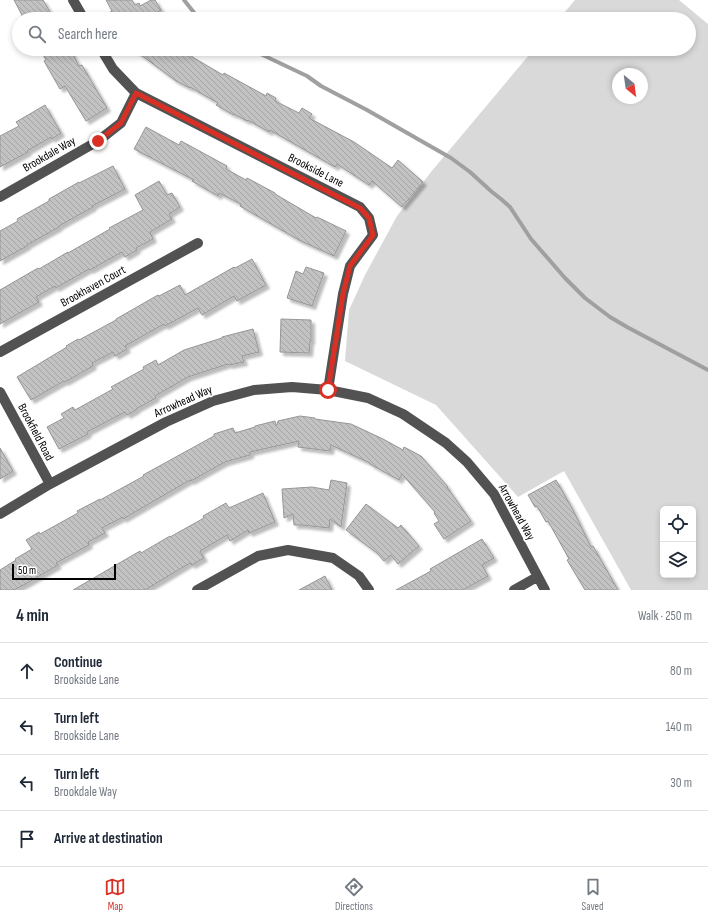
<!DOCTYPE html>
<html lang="en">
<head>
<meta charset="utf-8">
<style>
	body { margin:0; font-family:"Sofia Sans Condensed",sans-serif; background:#f2f2f3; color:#1f2937 }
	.controls { position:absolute; right:12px; bottom:12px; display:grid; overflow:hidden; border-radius:6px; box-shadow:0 2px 6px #0003 }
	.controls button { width:36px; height:36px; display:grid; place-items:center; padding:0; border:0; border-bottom:1px solid #e0e1e3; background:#fff; color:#1f2937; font:20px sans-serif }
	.compass { position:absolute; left:612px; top:68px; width:36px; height:36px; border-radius:50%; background:#fff; box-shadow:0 2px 6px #0003; rotate:151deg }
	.scale { position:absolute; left:12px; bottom:10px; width:104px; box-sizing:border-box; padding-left:4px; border:2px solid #000; border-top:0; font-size:11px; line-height:14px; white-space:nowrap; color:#000; -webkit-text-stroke:3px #fff; paint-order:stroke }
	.stop { position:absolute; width:12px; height:12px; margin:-9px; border:3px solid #d93025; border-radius:50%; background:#fff }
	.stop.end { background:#d93025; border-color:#fff; box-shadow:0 1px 4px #0008 }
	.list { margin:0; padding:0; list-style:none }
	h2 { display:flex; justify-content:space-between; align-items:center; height:52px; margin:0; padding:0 16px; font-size:17px }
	h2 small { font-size:13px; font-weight:400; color:#747a83 }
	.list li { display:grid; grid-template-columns:26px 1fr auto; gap:12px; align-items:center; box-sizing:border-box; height:56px; padding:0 16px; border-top:1px solid #e0e1e3 }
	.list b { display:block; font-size:15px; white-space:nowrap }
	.list p { margin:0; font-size:13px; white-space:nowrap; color:#747a83 }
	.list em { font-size:13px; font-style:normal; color:#747a83 }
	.icon { flex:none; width:22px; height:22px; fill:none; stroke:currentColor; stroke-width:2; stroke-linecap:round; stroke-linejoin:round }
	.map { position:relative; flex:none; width:708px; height:590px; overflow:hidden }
	.search { position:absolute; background:#fff; box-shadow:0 2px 6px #0003; left:12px; right:12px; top:12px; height:44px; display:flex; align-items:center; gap:10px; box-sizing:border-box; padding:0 14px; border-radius:22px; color:#747a83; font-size:15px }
	.sheet { height:276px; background:#fff }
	nav { display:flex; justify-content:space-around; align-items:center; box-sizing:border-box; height:56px; border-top:1px solid #e0e1e3; background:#fff; font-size:11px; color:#747a83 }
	nav a { display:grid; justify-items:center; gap:2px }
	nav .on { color:#d93025 }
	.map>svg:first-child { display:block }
	.grass { fill:#d9d9d9; fill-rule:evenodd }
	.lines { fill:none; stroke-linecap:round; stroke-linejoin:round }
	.stream { stroke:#a0a0a0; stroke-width:4 }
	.building { fill:url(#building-back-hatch); stroke:#969696; filter:url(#shadow) }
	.minor { stroke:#525252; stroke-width:10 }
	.route { stroke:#d93025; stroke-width:5 }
	.labels { text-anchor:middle; stroke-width:3.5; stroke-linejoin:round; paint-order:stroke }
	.street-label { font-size:12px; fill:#000; stroke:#fff }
</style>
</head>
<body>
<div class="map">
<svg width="708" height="590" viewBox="0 0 708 590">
	<defs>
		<pattern id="building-back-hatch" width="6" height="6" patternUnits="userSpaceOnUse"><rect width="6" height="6" fill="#c2c2c2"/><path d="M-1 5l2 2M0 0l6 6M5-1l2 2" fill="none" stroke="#a5a5a5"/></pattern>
		<filter id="shadow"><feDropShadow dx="3.5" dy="3.5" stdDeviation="1" flood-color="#0004"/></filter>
	</defs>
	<rect width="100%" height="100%" fill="#fff"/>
	<!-- grass -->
	<path class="grass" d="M575 0H679L708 24V590H631L564 471 518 497 436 405 345 361 349 310 365 275 397 216 431 172 534 49H689V19H559ZM618 74H642V98H618ZM663 509H693V575H663Z"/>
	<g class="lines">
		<!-- stream -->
		<path class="stream" d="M184 0 196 15 201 19
			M250 49 307 76 321 86 367 110 451 158 470 172 492 192 501 199 510 207 531 239 565 278 585 298 610 317 627 327 708 370"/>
	</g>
	<!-- building -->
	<path class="building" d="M14 0H43L54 19H24Z
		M106 0H132L135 5 139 3 140 6 151 0H155L161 10 146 19H98L112 11Z
		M40 49H70L79 66 82 65 107 108 86 121 65 86 60 89 44 61 46 60Z
		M133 49H182L194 58 223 75 224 73 266 96 267 93 276 98 275 101 299 113 302 108 312 114 309 118 354 142 392 168 398 160 423 182 402 207 372 181 369 185 337 164 335 167 270 130 269 132 248 120 247 121 234 114V115L216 105 218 103 190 87V88L176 81Z
		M45 105 61 133 52 139 51 137 27 151 28 152 0 167V136L19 126 16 122Z
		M146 127 179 145 181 141 227 166 226 169 246 180 247 178 275 193V194L316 218 317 217 346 231 334 256 299 240 240 206 241 204 219 193 218 196 192 181 194 180 134 149Z
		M113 166 125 189 92 206 93 207 59 226V227L27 245V246L0 261V231L18 221 17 219 49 201V199L79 182V183Z
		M159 181 167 195 172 193 180 207 169 214 172 219 150 232 153 239 136 248 137 250 125 257 122 252 90 270 89 269 56 288 55 286 36 297 39 302 0 324V290L38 268 39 269 68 252V253L110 229 109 228 143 210 135 195Z
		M252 259 266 285 237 301 234 296 202 315 198 308 165 326 164 324 125 346 127 349 115 356 113 352 92 363 93 366 65 382 64 381 31 400 17 377 67 347 66 346 78 339 79 340 116 320V319L158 295 159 296 180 285 185 295 234 267 235 268Z
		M306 267 324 273 312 306 287 298 296 271 303 274Z
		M281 319 311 320V341H310L309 353 280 352Z
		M253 329 259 352 242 356 244 362 229 365 228 364 188 377 155 396 156 398 136 409V410L127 415 125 412 87 432 88 434 59 449 47 427 64 418 61 414 73 407 75 410 113 389 111 387 144 369 143 367 156 360 158 365 184 350 222 338V337Z
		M300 416 315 418V419L351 424 383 439 403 450 404 447 421 456 448 487H447L471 521 444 539 434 524 439 521 434 513 435 512 402 474 399 480 370 464V463L331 445 330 451 298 447 299 441 250 452V455L225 462 191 481 190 480 123 519V517L102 528 105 533 88 542 89 545 56 563 58 565 29 582 14 590H0V570L16 560 15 559 32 549 26 540 39 532 40 534 78 513 77 511 100 499V500L144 476 143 475 214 436V434L233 428 235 433 255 427V426L275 421 276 425H277L278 421Z
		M0 448 13 471 0 479Z
		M331 480 347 483 341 527 330 519 329 528 302 525H294L293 514 284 518 282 489 312 487 329 490Z
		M556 480 572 508 591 547 593 546 618 590H585L567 560 569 559 548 521 546 522 537 506 535 507 528 495Z
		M263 493 275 522 249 533 248 530 230 541 227 535 200 551 204 558 192 565 190 563 145 590H73L140 551 141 553 170 536V537L204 518 203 516 226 503 229 508Z
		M366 504 398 528 401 525 419 546 398 564 391 555 384 561 377 553 346 530Z
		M482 539 494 558 482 565 488 576 463 590H396L431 571 430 569Z
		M325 576 332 590H299Z"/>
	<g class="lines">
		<!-- minor -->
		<path class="minor" d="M73 0 84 19
			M101 49 113 69 136 93 360 207 369 218 373 235 350 266 343 294 328 390
			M0 197 98 141 121 123 136 93
			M0 352 198 243
			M0 392 50 484
			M0 514 50 484 166 422 213 401 254 390 292 387 328 390 368 398 403 414 446 443 467 462 494 494 545 590
			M197 590 258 556 288 550 333 558 359 576 369 590
			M514 590 537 577"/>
	</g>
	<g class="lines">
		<!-- route -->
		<path class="route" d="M98 141 121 123 136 93 360 208 369 218 373 235 350 266 343 294 328 390"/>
	</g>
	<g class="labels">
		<!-- street labels -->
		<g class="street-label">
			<text transform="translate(49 154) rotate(-30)" y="4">Brookdale Way</text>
			<text transform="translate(316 170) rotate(27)" y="4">Brookside Lane</text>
			<text transform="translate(93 286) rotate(-29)" y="4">Brookhaven Court</text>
			<text transform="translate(183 401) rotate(-24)" y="4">Arrowhead Way</text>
			<text transform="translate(36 432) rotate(62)" y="4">Brookfield Road</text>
			<text transform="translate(517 512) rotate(61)" y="4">Arrowhead Way</text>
		</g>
	</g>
</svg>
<div class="controls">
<button><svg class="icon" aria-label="locate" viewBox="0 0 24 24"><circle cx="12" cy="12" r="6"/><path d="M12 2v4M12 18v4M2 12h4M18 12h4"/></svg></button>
<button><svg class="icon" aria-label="layers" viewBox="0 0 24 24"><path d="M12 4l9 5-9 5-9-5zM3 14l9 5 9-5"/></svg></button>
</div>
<svg class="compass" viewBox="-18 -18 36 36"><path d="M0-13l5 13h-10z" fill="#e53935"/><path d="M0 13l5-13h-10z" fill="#747a83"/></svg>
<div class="scale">50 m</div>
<div class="stop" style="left:328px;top:390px"></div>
<div class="stop end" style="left:98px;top:141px"></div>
<div class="search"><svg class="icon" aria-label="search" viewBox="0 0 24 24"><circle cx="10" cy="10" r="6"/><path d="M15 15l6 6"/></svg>Search here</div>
</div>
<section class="sheet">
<h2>4 min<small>Walk · 250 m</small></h2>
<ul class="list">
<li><svg class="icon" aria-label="ahead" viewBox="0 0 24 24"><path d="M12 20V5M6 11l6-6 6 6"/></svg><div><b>Continue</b><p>Brookside Lane</p></div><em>80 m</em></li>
<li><svg class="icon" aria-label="left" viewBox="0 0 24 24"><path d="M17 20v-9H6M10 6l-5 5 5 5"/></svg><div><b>Turn left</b><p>Brookside Lane</p></div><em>140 m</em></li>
<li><svg class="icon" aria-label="left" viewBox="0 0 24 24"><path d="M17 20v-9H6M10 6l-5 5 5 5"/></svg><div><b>Turn left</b><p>Brookdale Way</p></div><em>30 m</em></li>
<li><svg class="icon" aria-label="arrive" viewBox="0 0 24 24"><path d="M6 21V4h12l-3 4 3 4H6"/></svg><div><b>Arrive at destination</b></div></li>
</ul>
</section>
<nav>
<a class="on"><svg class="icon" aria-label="map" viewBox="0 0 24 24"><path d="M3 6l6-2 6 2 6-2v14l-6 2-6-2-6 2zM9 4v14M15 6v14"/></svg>Map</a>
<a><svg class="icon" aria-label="directions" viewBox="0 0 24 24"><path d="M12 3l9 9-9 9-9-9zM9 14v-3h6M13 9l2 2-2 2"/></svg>Directions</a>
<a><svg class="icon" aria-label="saved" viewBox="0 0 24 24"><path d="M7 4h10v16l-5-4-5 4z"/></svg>Saved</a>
</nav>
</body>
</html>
